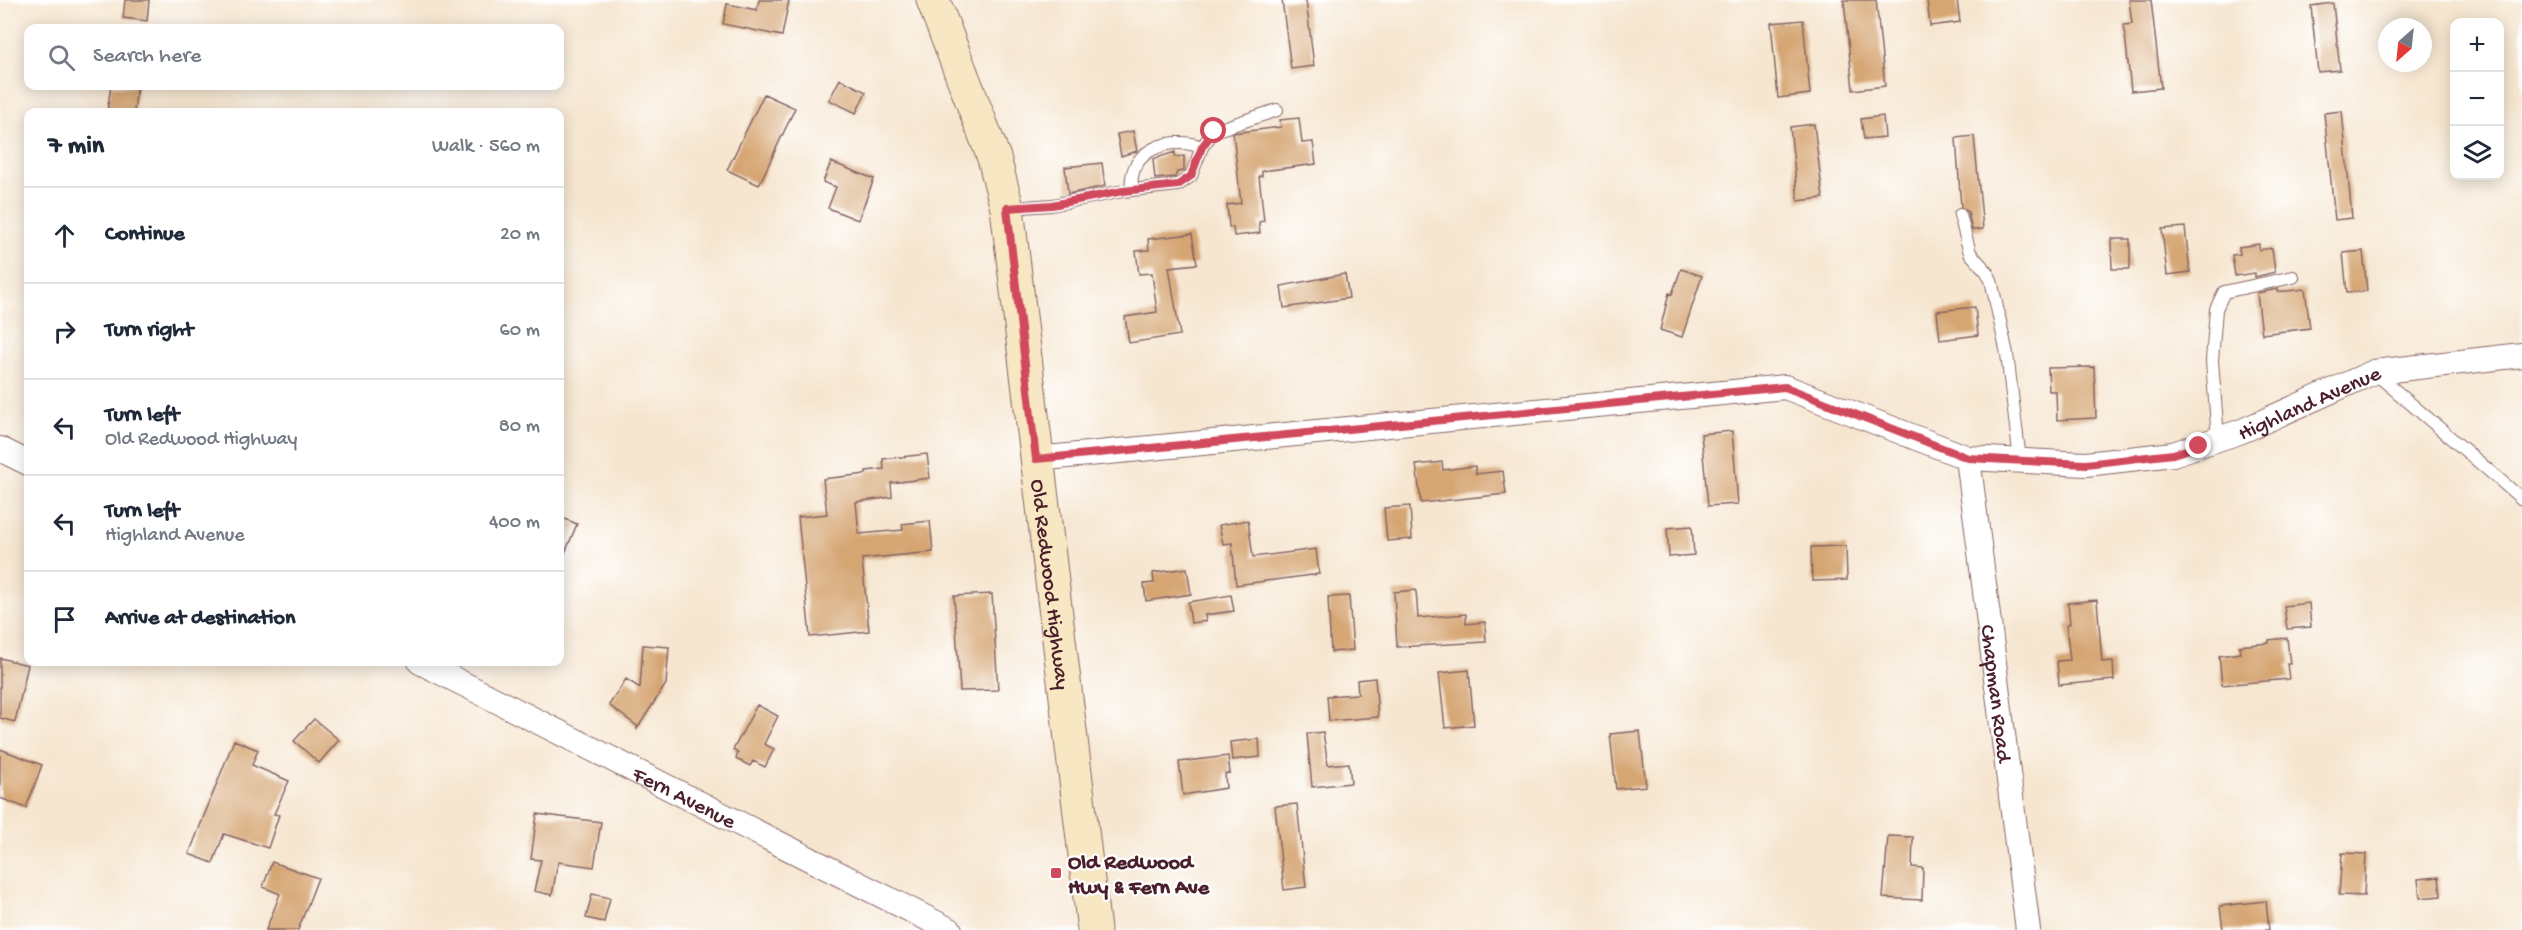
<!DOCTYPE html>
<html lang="en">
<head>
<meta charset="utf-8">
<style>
	body { margin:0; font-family:"Gochi Hand",sans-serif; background:#f6f6f7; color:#1f2937 }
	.controls { position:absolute; right:18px; top:18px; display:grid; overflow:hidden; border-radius:12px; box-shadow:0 3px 15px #0003 }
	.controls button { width:54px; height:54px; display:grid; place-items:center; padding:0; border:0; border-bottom:2px solid #e0e1e3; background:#fff; color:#1f2937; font:30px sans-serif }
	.compass { position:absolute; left:2378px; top:18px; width:54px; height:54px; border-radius:50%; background:#fff; box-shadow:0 3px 15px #0003; rotate:207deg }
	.stop { position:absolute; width:18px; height:18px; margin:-14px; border:4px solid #d1495b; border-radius:50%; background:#fff }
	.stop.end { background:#d1495b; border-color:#fff; box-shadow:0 2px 6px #0008 }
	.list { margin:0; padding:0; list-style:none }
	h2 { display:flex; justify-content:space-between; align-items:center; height:78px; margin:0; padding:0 24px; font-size:26px }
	h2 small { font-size:20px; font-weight:400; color:#747a83 }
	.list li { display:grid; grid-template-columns:39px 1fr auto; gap:18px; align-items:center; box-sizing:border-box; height:96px; padding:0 24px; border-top:2px solid #e0e1e3 }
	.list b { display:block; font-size:22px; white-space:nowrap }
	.list p { margin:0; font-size:20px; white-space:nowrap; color:#747a83 }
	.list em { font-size:20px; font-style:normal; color:#747a83 }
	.icon { flex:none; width:33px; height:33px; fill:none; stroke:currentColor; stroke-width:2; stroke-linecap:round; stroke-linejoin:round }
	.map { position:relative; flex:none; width:2522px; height:930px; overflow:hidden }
	.search { position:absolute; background:#fff; box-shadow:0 3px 15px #0003; left:24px; top:24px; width:540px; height:66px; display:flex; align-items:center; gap:15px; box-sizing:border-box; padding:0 21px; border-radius:12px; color:#747a83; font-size:22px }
	.panel { position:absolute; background:#fff; box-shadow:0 3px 15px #0003; left:24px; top:108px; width:540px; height:558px; border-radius:12px }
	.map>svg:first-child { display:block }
	.building { fill:#d5a572 }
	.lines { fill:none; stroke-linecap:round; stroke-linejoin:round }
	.lane-casing { stroke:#866565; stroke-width:14 }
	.street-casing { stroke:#866565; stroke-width:26 }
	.secondary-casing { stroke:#866565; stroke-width:35 }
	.lane { stroke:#fff; stroke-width:12 }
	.street { stroke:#fff; stroke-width:24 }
	.secondary { stroke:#f7e8c3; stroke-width:33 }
	.route { stroke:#d1495b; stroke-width:8 }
	.poi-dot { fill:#d1495b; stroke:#fff; stroke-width:2 }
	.labels { text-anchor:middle; stroke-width:4.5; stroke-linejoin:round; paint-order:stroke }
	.street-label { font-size:22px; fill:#4a1f2b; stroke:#fff }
	.poi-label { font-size:22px; font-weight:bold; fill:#4a1f2b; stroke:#fff; text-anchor:start }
</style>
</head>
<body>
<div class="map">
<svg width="2522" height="930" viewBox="0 0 2522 930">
	<rect width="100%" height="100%" fill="#fff"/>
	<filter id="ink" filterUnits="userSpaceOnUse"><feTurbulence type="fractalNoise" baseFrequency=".0167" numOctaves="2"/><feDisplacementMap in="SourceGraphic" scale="12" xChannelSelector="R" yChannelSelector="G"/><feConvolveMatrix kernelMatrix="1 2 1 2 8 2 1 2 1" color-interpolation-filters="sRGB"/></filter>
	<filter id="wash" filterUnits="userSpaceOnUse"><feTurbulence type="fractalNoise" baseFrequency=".008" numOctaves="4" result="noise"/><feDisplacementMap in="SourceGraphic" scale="24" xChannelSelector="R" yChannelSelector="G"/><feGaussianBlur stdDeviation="1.35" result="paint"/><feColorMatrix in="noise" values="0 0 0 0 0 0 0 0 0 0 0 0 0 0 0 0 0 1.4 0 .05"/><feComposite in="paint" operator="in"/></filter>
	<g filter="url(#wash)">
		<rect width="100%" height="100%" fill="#f6e6d0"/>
		<g id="blocks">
			<!-- building -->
			<path class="building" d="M125 0H149L147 21 123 18Z
				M759 0H789L782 36 723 24 727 4 757 10Z
				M1282 0H1306L1314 66 1291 69Z
				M1844 0H1876L1885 86 1853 90Z
				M1927 0H1957L1960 22 1930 26Z
				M2129 0H2151L2161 88 2131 91 2124 25 2132 24Z
				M2333 3 2340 70 2318 72 2311 6Z
				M1803 20 1810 94 1778 98 1771 23Z
				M840 79 866 92 856 113 829 100Z
				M111 86H137L134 112H107Z
				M764 94 795 108 759 185 727 170Z
				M2342 111 2352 218 2335 220 2324 113Z
				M1883 116 1885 137 1864 139 1861 119Z
				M1299 118 1302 143 1313 142 1316 164 1262 171V176H1259L1264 221 1259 222 1260 233 1234 236 1233 227H1229L1227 205 1241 203 1233 133 1281 127 1280 120Z
				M1814 124 1823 198 1798 201 1790 127Z
				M1133 131 1137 151 1121 156 1117 134Z
				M1974 136 1983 229 1972 230 1968 212 1961 207 1956 138Z
				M1175 152V157L1184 156V171L1177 172 1175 177 1155 179 1153 159Z
				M831 162 874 179 858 220 828 208 836 187 823 182Z
				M1102 163 1105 186 1068 194 1065 167Z
				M2185 227 2190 272 2167 275 2162 229Z
				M1192 234 1197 264 1169 267 1180 335 1129 343 1125 317 1157 312 1152 273 1139 274 1136 251 1149 250 1148 239Z
				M2111 239H2130V269H2112Z
				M2259 244V250L2272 248 2275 272 2255 277V273L2235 276 2232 255 2240 254 2239 247Z
				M2363 251 2367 291 2347 293 2343 253Z
				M1681 269 1702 276 1682 337 1660 330 1669 293 1672 294Z
				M1345 274 1349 298 1284 308 1281 286Z
				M2278 289V292L2305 289 2310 328 2262 334 2257 293Z
				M1975 307 1978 335 1940 340 1937 311Z
				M2094 367 2096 418 2057 420 2056 391H2049L2048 368Z
				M1732 431 1738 504 1708 506 1701 434Z
				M927 454 930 478 891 483 892 497 856 502 859 534 903 530 902 524 930 521 933 552 862 559 869 631 810 637 798 517 827 514 823 479 866 474V471L884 469 883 459Z
				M1442 462 1443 470 1475 466 1476 474 1503 471 1506 494 1421 503 1416 465Z
				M1410 506 1412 539 1387 541 1384 508Z
				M560 517 577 524 560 565Z
				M1248 520 1253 557 1316 549 1319 574 1236 585 1232 543 1223 544 1219 525Z
				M1692 526 1694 555 1669 557 1667 528Z
				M1846 546 1847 580 1812 581 1811 547Z
				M1187 568 1191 594 1146 601 1144 584 1154 583 1153 573Z
				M1416 590 1418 618 1466 614V624L1485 622 1486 642 1397 647 1394 592Z
				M992 594 998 690 960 691 954 596Z
				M1231 595 1234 611 1205 615 1206 621 1191 623 1188 602Z
				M1349 596 1353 650 1331 652 1328 597Z
				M2097 600 2102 662 2113 661 2114 680 2059 685 2057 661 2070 660 2066 625 2070 624 2068 603Z
				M2309 603 2311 627 2287 629 2284 606Z
				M2287 638 2290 664H2287L2289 679 2222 685 2219 656 2240 653 2239 646 2269 643V640Z
				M643 645 669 647 666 684 637 729V726L609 705 626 679 640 688Z
				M0 658 28 665 15 722 0 718Z
				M1469 670 1474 725 1445 728 1439 673Z
				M1375 678 1378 717 1329 721 1327 696 1358 694 1357 680Z
				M757 705 778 716 764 744 774 749 765 767 753 761 750 766 736 759 738 753 733 750Z
				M314 719 339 740 319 763 294 741Z
				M1640 731 1646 786 1616 789 1610 734Z
				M1323 732 1328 765 1349 763 1351 783 1312 787 1307 734Z
				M1259 739 1260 757 1232 760 1230 742Z
				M234 740 258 750 252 765 289 781 274 814 279 815 268 848 224 834 213 863 189 854Z
				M0 749 42 765 26 808 0 798Z
				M1228 756 1230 773 1225 774 1226 788 1183 795 1179 762Z
				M1297 804 1306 887 1284 890 1275 806Z
				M537 814 601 822 594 867 558 862 552 895 534 891 541 860 531 859Z
				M1888 836 1913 837 1912 867 1923 868 1922 900 1883 898Z
				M2342 853 2366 854 2364 896 2339 895Z
				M272 862 318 878 298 930H266L280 894 263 887Z
				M2439 877 2441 896 2420 898 2418 879Z
				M592 894 610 898 604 922 586 918Z
				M2266 901 2269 930H2223L2220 906Z"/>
		</g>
	</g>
	<g filter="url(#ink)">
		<use href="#blocks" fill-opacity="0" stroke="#866565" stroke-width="1.5"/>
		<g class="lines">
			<!-- lane casing -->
			<g class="lane-casing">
				<path id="lane" d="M1132 190C1127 150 1170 135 1202 147
					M1008 208 1052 205 1123 191 1178 185 1191 176 1202 147 1214 131 1277 110
					M1960 215 1970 253 1987 272 1991 280 2007 354 2020 460
					M2375 373 2522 499
					M2218 439 2212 361 2216 309 2224 292 2293 277"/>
			</g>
			<!-- street casing -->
			<g class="street-casing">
				<g id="street">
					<path d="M0 449 28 463"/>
					<path id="s1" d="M1968 458 2028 930"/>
					<path id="s2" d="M1036 459 1785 387 1968 458 2086 464 2173 454 2242 431 2374 372 2522 355"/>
					<path id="s3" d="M420 662 950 930"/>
				</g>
			</g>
			<!-- secondary casing -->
			<g class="secondary-casing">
				<g id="secondary">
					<path id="s4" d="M933 0 994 158 1007 208 1094 930"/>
				</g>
			</g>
			<!-- lane -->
			<use href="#lane" class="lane"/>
			<!-- street -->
			<use href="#street" class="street"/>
			<!-- secondary -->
			<use href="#secondary" class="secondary"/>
		</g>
	</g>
	<g class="lines" filter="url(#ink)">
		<!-- route -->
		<path class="route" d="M1214 131 1202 147 1191 176 1178 185 1123 191 1052 205 1007 208 1036 459 1785 387 1968 458 2086 464 2173 454 2199 446"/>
	</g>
	<!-- markers -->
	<rect class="poi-dot" x="1050" y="867" width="12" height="12" rx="3"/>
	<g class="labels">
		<!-- street labels -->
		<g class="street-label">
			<text dy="8" stroke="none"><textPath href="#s2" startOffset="1300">Highland Avenue</textPath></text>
			<text dy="8" stroke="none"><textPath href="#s4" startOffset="600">Old Redwood Highway</textPath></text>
			<text dy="8" stroke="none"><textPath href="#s1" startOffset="237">Chapman Road</textPath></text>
			<text dy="8" stroke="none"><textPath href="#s3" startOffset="297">Fern Avenue</textPath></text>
		</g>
		<!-- poi labels -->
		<g class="poi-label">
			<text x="1068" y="868">Old Redwood<tspan x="1068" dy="25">Hwy &amp; Fern Ave</tspan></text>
		</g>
	</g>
</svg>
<div class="controls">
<button>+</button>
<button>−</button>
<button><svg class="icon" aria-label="layers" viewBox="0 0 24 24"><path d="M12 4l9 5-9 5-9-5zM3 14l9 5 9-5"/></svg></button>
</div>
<svg class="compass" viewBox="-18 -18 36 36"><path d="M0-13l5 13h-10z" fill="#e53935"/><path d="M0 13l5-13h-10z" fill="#747a83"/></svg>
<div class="stop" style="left:1214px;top:131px"></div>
<div class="stop end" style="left:2199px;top:446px"></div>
<div class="search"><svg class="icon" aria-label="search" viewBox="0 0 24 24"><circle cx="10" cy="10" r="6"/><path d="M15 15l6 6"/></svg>Search here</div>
<section class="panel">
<h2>7 min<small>Walk · 560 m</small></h2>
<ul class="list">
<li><svg class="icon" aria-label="ahead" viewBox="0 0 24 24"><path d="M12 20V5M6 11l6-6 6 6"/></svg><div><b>Continue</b></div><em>20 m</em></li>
<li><svg class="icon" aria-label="right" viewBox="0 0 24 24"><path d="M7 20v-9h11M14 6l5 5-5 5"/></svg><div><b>Turn right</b></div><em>60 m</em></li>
<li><svg class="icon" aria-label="left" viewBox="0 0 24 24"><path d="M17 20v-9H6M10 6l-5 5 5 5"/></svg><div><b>Turn left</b><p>Old Redwood Highway</p></div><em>80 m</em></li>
<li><svg class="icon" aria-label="left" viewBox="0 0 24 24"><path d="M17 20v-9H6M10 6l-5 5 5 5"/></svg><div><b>Turn left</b><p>Highland Avenue</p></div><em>400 m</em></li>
<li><svg class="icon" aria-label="arrive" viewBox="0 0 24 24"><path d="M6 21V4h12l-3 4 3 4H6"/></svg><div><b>Arrive at destination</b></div></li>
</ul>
</section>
</div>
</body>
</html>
